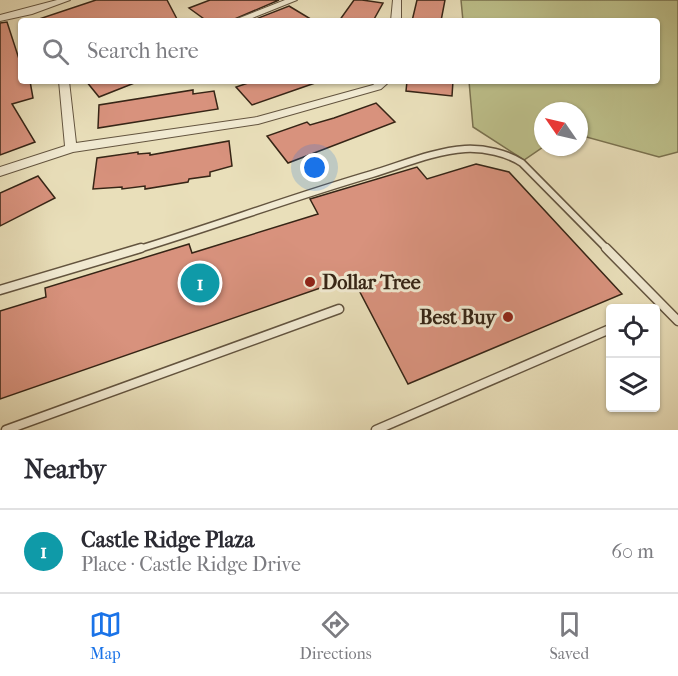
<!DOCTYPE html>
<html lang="en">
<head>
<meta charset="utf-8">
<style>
	body { margin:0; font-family:"IM FELL French Canon",serif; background:#f2f2f3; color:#2b2b33 }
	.controls { position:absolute; right:18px; bottom:18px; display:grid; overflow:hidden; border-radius:6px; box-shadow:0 2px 4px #0004 }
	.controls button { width:54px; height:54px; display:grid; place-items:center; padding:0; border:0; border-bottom:2px solid #e1e1e2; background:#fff; color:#2b2b33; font:30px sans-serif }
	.compass { position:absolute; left:534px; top:102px; width:54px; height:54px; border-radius:50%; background:#fff; box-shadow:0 2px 4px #0004; rotate:304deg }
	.you { position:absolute; left:315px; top:168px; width:21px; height:21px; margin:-15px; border:4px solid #fff; border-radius:50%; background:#1a73e8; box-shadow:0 0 0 9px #1a73e833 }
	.badge { display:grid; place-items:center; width:39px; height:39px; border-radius:50%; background:#1a73e8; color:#fff; font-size:20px; font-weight:700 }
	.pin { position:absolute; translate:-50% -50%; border:3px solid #fff; box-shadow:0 2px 6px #0006 }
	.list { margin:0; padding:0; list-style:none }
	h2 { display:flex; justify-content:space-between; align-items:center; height:78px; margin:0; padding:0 24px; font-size:26px }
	h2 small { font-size:20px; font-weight:400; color:#7c7c81 }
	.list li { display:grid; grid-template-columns:39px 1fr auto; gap:18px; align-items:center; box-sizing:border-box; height:84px; padding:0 24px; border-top:2px solid #e1e1e2 }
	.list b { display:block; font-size:22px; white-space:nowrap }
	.list p { margin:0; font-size:20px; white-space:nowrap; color:#7c7c81 }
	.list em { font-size:20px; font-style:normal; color:#7c7c81 }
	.icon { flex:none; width:33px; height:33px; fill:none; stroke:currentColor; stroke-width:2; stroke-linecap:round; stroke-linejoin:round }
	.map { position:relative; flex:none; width:678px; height:430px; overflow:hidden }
	.search { position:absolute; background:#fff; box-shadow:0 2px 4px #0004; left:18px; right:18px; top:18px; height:66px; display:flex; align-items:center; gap:15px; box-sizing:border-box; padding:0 21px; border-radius:6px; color:#7c7c81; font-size:22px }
	.sheet { height:162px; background:#fff }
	nav { display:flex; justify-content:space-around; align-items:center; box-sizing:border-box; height:84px; border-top:2px solid #e1e1e2; background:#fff; font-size:16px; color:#7c7c81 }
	nav a { display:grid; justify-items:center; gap:3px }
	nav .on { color:#1a73e8 }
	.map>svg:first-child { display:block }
	.green { fill:#bdc08b; stroke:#7a7250; stroke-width:1.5 }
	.building { fill:#d8927d; stroke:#362516; stroke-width:1.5 }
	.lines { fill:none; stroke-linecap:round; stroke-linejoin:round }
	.lane-far1-casing { stroke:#63543f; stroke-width:9 }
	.lane-casing { stroke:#63543f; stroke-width:11 }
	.street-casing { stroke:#63543f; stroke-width:2 }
	.lane-far1 { stroke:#f1ead2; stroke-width:6 }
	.lane { stroke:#f1ead2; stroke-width:8 }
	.street { fill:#f1ead2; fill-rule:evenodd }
	.poi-dot { fill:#8f2418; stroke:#f1ead2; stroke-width:2 }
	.labels { text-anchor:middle; stroke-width:6; stroke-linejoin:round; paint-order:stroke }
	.poi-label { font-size:20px; font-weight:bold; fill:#362516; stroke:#f1ead2; text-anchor:start }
</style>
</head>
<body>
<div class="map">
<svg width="678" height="430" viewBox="0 0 678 430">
	<rect width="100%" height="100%" fill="#e9dfba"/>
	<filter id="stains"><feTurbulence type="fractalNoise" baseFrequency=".00333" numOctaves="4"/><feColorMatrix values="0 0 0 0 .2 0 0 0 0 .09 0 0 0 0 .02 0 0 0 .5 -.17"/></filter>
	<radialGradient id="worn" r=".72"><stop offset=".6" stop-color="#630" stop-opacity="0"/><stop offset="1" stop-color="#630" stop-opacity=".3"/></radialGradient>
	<!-- green -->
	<path class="green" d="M461 0H678V152L659 157 579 135V111H543V147L524 160 473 127 469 81H657V21H463Z"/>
	<!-- building -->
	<path class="building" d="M96 0H167L178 21H39V19Z
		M210 0H279L230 21H207L189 8Z
		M354 0H362L383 3 373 21H339Z
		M417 0H445L441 21H412Z
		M289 6 314 21H251Z
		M7 22 21 65V81H30L33 98 12 104 35 142 0 155V23Z
		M86 81H137V82L99 97Z
		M254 81H314L315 83 252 105 236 87Z
		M407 81H453L452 96 406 91Z
		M193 90V94L214 91 218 109 98 128 99 105Z
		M376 103 395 122 288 163 267 136 307 122 310 125 334 118Z
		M229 141 232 166 210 172V176L189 179 188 182 145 189V186L122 189V187L93 189 97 158 138 152V154L150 153V155Z
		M476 164 509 172 622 294 408 384 352 277 0 399V311L46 297 45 288 189 244 192 253 318 214 310 199 417 167 427 179Z
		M38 176 55 198 0 226V193Z"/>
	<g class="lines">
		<!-- lane-far1 casing -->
		<g class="lane-far1-casing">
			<path id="lane-far1" d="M136 250C215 226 293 197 372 174 402 165 434 151 465 149 484 148 507 153 522 163L608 250"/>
		</g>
		<!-- lane casing -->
		<g class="lane-casing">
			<path id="lane" d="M606 248 678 321
				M0 290 141 248
				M6 430 339 309
				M376 430 610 329"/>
		</g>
		<!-- street casing -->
		<g class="street-casing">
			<path id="street" d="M57 0H70L32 14 0 21V15Z
				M285 0H297L245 21H232Z
				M393 0H401V21H391Z
				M59 81H69L76 143 257 117 373 85 378 81H390L381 89 258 124 73 152 0 176V167L65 146Z"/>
		</g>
		<!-- lane-far1 -->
		<use href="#lane-far1" class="lane-far1"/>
		<!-- lane -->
		<use href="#lane" class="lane"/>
		<!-- street -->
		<use href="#street" class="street"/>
	</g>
	<!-- markers -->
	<g class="poi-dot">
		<circle cx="310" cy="282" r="6"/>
		<circle cx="508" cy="317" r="6"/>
	</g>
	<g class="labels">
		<!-- poi labels -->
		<g class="poi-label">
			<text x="322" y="289">Dollar Tree</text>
			<text x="496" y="324" text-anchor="end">Best Buy</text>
		</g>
	</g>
	<rect width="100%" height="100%" filter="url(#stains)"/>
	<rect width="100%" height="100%" fill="url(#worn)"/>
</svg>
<div class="controls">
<button><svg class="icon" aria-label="locate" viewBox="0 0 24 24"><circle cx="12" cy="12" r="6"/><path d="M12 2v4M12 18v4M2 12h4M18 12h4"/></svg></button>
<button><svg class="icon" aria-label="layers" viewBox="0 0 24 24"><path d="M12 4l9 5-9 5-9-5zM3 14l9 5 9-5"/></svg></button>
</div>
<svg class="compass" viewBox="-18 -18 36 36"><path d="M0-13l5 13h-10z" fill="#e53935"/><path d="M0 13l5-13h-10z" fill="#7c7c81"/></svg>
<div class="you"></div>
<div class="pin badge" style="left:200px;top:283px;background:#0f9aa8">1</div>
<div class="search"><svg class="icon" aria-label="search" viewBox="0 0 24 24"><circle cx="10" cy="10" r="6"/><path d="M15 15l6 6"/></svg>Search here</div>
</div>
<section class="sheet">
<h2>Nearby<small></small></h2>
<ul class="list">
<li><span class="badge" style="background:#0f9aa8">1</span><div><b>Castle Ridge Plaza</b><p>Place · Castle Ridge Drive</p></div><em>60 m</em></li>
</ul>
</section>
<nav>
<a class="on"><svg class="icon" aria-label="map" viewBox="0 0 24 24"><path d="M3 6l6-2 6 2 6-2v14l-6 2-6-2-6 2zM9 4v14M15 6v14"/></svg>Map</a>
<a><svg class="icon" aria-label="directions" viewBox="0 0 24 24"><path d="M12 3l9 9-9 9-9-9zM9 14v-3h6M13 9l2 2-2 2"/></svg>Directions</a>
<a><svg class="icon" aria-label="saved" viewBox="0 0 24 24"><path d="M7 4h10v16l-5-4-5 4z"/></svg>Saved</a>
</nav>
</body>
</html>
